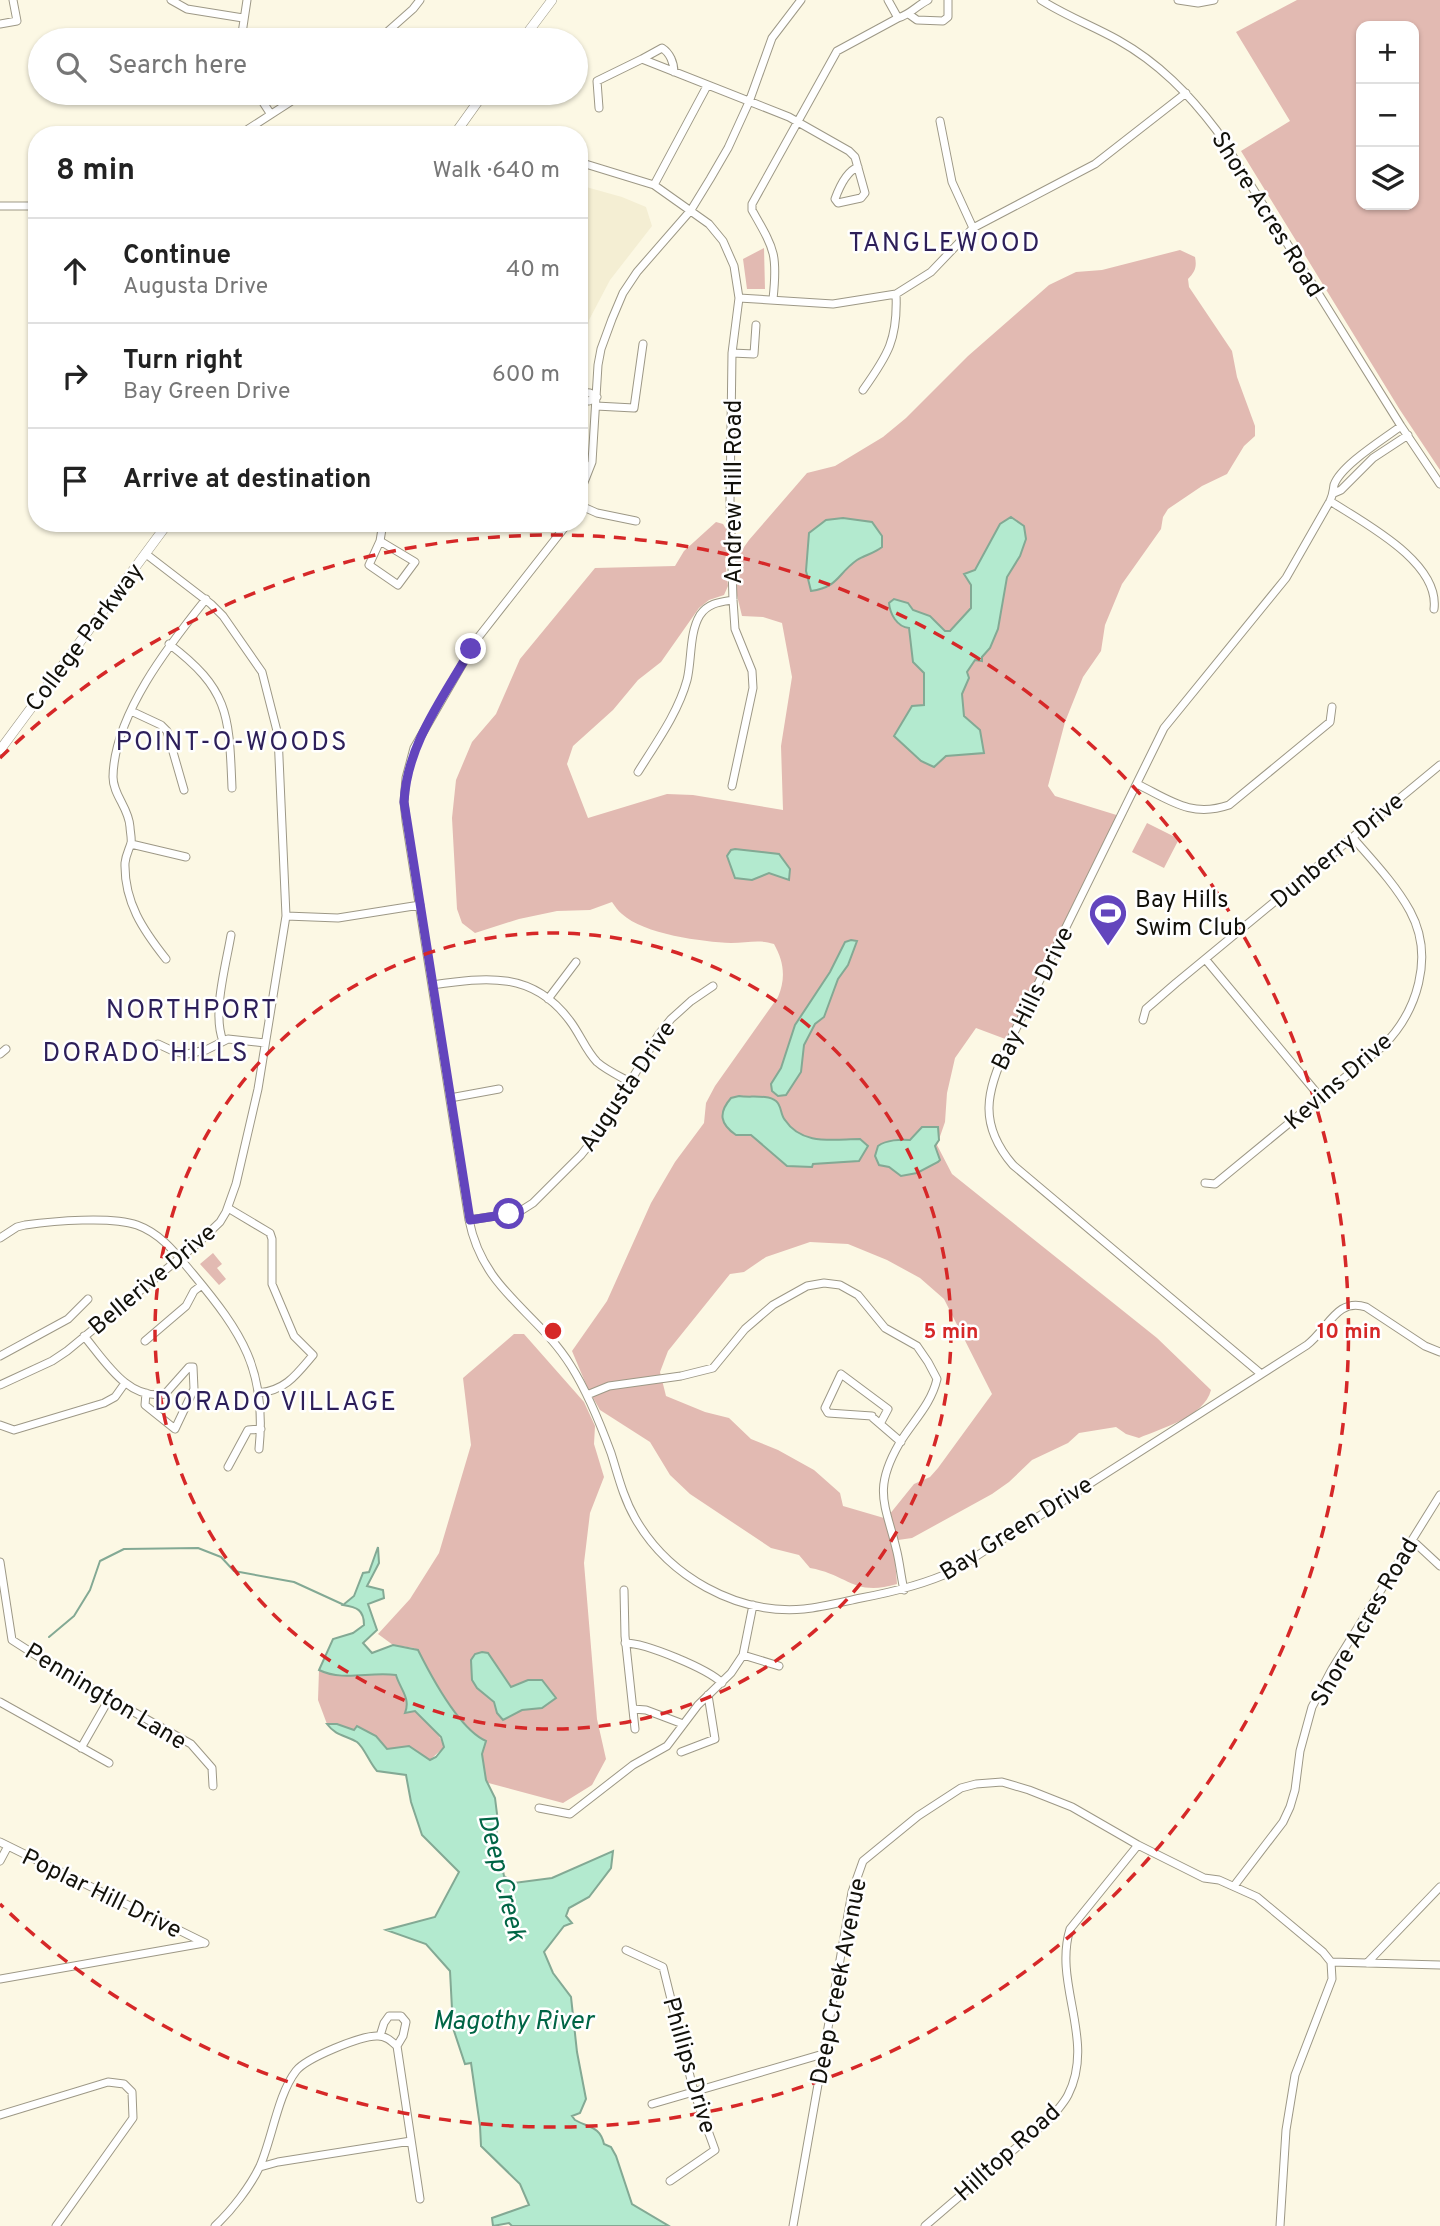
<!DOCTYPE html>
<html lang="en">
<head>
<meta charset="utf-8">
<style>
	body { margin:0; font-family:Overpass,sans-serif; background:#f2f2f2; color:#222 }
	.controls { position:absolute; right:21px; top:21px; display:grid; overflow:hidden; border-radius:14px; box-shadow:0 2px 5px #0004 }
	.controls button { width:63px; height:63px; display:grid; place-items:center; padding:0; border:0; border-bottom:2px solid #e0e0e0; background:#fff; color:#222; font:35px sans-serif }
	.stop { position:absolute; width:21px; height:21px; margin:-16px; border:5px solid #6345bd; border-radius:50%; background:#fff }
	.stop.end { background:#6345bd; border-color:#fff; box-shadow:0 2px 7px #0008 }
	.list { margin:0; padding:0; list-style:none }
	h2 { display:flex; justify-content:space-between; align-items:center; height:91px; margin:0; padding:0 28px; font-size:30px }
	h2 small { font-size:23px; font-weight:400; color:#767676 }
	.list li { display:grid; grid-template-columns:46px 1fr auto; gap:21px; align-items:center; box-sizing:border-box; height:105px; padding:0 28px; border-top:2px solid #e0e0e0 }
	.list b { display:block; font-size:26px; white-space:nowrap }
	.list p { margin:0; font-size:23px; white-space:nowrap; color:#767676 }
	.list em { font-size:23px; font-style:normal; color:#767676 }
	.icon { flex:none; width:38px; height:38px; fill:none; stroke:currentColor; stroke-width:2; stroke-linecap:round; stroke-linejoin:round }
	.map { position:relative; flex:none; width:1440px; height:2226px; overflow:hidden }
	.search { position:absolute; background:#fff; box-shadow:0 2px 5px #0004; left:28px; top:28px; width:560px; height:77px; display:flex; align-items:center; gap:18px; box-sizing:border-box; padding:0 24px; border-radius:38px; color:#767676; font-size:26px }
	.panel { position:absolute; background:#fff; box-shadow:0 2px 5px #0004; left:28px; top:126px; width:560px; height:406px; border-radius:28px }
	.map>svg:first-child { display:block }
	.built { fill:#f4eed3 }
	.green { fill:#e2bab2; fill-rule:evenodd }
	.water { fill:#b3eacf; stroke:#83a994; stroke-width:2 }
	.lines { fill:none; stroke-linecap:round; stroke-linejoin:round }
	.stream { stroke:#83a994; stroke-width:2 }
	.minor-casing { stroke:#9d9886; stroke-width:9 }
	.major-casing { stroke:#9d9886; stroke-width:10 }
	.minor { stroke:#fff; stroke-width:7 }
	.major { stroke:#fff; stroke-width:9 }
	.route { stroke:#6345bd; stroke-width:9 }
	.ring { fill:none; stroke:#d62828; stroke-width:3.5; stroke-dasharray:12 9 }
	.labels { text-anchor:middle; stroke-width:5; stroke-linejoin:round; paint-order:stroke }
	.street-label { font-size:24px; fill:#12110a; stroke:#fff }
	.poi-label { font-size:24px; fill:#12110a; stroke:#fff; text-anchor:start }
	.neighbourhood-label { font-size:26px; letter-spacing:2px; fill:#2d1f59; stroke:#fff }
	.water-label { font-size:26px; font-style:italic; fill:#006545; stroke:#fff }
	.centre { fill:#d62828; stroke:#fff; stroke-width:3.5 }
	.ring-label { font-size:21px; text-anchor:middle; font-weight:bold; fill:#d62828; stroke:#fff; stroke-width:5; stroke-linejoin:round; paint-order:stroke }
</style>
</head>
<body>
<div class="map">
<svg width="1440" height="2226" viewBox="0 0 1440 2226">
	<rect width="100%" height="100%" fill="#fcf8e4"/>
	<!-- built -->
	<path class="built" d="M579 185 622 197 646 207 652 226 610 280 589 320 585 346 579 358Z"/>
	<!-- green -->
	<path class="green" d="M1297 0H1440V470L1400 410 1241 151 1290 121 1236 32ZM1361 26H1414V205H1361Z
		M764 248 765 289H747L743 259Z
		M1180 250 1195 257C1197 267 1195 272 1188 279L1189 287 1232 351 1237 377 1255 426V436L1244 446 1227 474 1202 486 1168 509 1163 517 1161 529 1122 584 1105 625 1101 651 1083 677 1065 722 1048 786 1055 796 1123 817 1078 894 1008 1040 976 1028 955 1058 947 1093 945 1122 937 1145 952 1174 1157 1338 1211 1390C1204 1417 1162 1428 1139 1438L1126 1434 1116 1427 1079 1433 1068 1443 1032 1460 1009 1482 992 1494 912 1538 898 1540 889 1515 914 1484 930 1477 938 1468 992 1394 944 1299 920 1278 887 1260 848 1244 810 1242 766 1257 744 1272 730 1274 668 1351 660 1372 666 1396 705 1412 729 1418 751 1439 778 1450 814 1470 840 1493 843 1506 884 1518 895 1559 897 1584C854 1597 849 1575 810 1568L799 1555 771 1548 690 1494 670 1475 650 1442 600 1410 588 1389 572 1351 607 1301 651 1203 675 1162 704 1123 706 1103 715 1086 778 997C786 978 784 962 774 944 759 939 747 943 731 943 703 942 643 934 622 914 618 911 615 906 612 902L590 910 557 911 519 919 475 933 462 923 457 909 452 818 456 780 472 742 496 714 520 659 595 568 675 566 684 551 716 522 723 524 729 534V546L725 559 728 586 724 595 709 600 699 608 661 662 638 680 613 710 573 746 567 764 588 818 667 794 693 795 783 810 781 746 792 677 782 623 763 617 742 616 730 567 749 540 807 473 835 466 883 437 906 418 968 356 1049 285 1076 272 1102 270Z
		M1147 823 1179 839 1164 868 1132 852Z
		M213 1253 222 1264 217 1268 226 1279 219 1285 200 1264Z
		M514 1334H524L584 1402 595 1426 594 1444 604 1477 590 1513 584 1563 597 1719 606 1759 592 1785 563 1803 481 1781 451 1708 421 1660 419 1651 414 1648 393 1645 378 1634 410 1599 439 1553 471 1445 463 1378Z
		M319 1670C344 1682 370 1671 396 1675L405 1695 408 1706C420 1713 441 1734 444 1747L430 1760 409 1746 387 1749 376 1736 356 1727 354 1730 337 1724H327L318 1700Z"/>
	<!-- water -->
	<path class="water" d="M1011 517 1024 526 1026 539 1020 556 1007 577 998 629 990 648 982 657V661L975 660 967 672 969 678 962 694 964 716 980 730 984 753 946 756 934 767 921 761 894 736 912 706 924 705V673L913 662 909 628C897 627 890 614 889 603L894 599 908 603 913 610 930 616 945 631H950L971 608V585L964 574 975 570 1000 524Z
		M843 518 872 522 882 536V547C875 553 865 555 857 560 837 574 839 587 811 591L806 571 809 533 826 520Z
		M735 849 779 854 790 869 789 880 769 873 752 880 735 878 727 856 731 850Z
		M851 940 857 941 848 965 838 979 824 1017 815 1024 804 1045 801 1072 786 1095 778 1096 772 1091 771 1084 781 1068 795 1025 830 972 845 942Z
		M739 1096C749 1098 767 1094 776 1101 782 1106 780 1114 785 1120 802 1146 834 1139 860 1139L868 1146 859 1161 813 1164 812 1167 787 1166 751 1135H736C720 1124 718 1113 731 1098Z
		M922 1127H938L939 1140 935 1146 940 1160 938 1162 917 1173 901 1176 889 1167 879 1165 875 1156 878 1146C886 1140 901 1139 910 1140Z
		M378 1547 379 1563 367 1586 383 1590 384 1598 368 1604 377 1630 363 1643 372 1653 393 1645 418 1650C431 1676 459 1729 486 1741L482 1754 486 1780 495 1798 498 1822 492 1862 493 1869 502 1866 504 1876 514 1883 552 1878 613 1851 611 1868 589 1897 569 1908 566 1916 572 1923 564 1926 544 1952 553 1973 571 1997 577 2052 586 2099 580 2113 572 2116 575 2120C589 2128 600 2126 604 2144L611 2147 616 2156 632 2204 669 2226H512L509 2223 493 2226 492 2218 529 2205 520 2184 481 2146 480 2126 471 2063 465 2064 453 2028 450 1971 426 1944 386 1930 435 1917 459 1872 422 1835 411 1802 406 1775 377 1771C370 1764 364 1747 357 1742 345 1735 336 1736 327 1724H337L354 1730 357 1726 376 1736 387 1749 409 1746 430 1760 436 1757 444 1747 441 1737 415 1711 405 1713C411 1698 400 1689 396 1675 370 1671 344 1682 319 1670L333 1639 353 1633 364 1625C364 1610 357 1607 343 1605L354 1596 363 1573 369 1572Z
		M482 1652 488 1653 511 1687 528 1680H542L556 1698 542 1708 522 1710 503 1720 497 1713 494 1702 477 1688 472 1680 471 1660 475 1654Z"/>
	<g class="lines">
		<!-- stream -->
		<path class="stream" d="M49 1637 74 1616 90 1590 100 1561 124 1549 198 1548 221 1557 234 1571 294 1582 342 1604"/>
		<!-- minor casing -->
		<g class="minor-casing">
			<path id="minor" d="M171 0 187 9 243 18
				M1041 0C1066 16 1093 26 1118 40 1159 63 1189 94 1217 131L1401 426 1440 484
				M1178 0 1198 3 1214 0
				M910 15 917 20 943 21 948 17V0
				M898 18C911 14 916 6 928 0
				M0 24 17 21 13 0
				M241 40 247 0
				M378 40 413 9 420 0
				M642 59 662 48C670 53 674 63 674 72
				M257 93 270 113
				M599 108 597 81 642 59 789 117 849 151 855 157 865 193 861 198 838 203 835 199C839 188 847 171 858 167
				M940 121 952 182 973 228
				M239 135 304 93
				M579 162 654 185 709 224 723 241 734 266 739 298 732 353 730 501 733 600 735 629 752 671 753 688 732 786
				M654 185 707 86
				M0 206H37
				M739 298 833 304 896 294 931 272 973 228 1095 164 1186 93
				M773 299C778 253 774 249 752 210V204L837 51 898 18 888 0
				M732 353 754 354 756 325
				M863 390C888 355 898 339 896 294
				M579 392 590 393 597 397
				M579 400 589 401 597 397
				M596 406 634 408 643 344
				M1334 493 1341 490 1373 458 1408 435
				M579 495 592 462 598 365 601 349 612 319 623 293 637 272 691 210 710 179 728 148 749 102 772 38 801 0
				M1330 501C1364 523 1440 562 1434 609
				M579 505 597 513 636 521
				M568 523 477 639 414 748 406 778 404 802 406 821 469 1220C483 1291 537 1311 571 1366 588 1393 600 1423 611 1453 618 1475 623 1497 635 1518 668 1576 736 1615 804 1609 823 1607 842 1602 861 1598 893 1592 923 1585 953 1571L1307 1345C1328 1329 1337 1297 1366 1307L1425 1346 1440 1352
				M380 541 415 562 398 585 369 565 380 541 383 523
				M169 644C230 690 229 716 232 788
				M131 711 161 725 167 731 184 790
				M638 772C656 743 678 713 687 680 692 660 689 633 700 615 708 603 720 602 733 600
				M1137 784C1170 800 1191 818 1229 805L1330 722 1332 707
				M131 844 186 857
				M286 916 338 918 420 905
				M166 959C143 930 124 902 125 863 126 854 129 850 131 843 132 839 130 831 130 827 129 808 113 795 113 777 114 715 169 645 206 599
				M1206 960 1321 1098
				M432 985C487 977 533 971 570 1021 580 1034 586 1051 597 1062 606 1070 619 1076 630 1082
				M548 999 576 962
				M1143 1020 1146 1009 1176 983 1440 765
				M223 1041C212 1013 226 965 231 935
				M158 1044 173 1051 187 1054 206 1050 228 1039 265 1043
				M0 1054 6 1049
				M450 1098 499 1089
				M1205 1183 1215 1184 1383 1046C1417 1012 1435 957 1410 911 1395 884 1373 861 1353 838
				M228 1208 270 1233 272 1239V1284L294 1336 313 1355C296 1375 286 1390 259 1393
				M469 1220 509 1214 522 1210 533 1203 581 1155 601 1130 659 1034 671 1019 691 1001 713 986
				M0 1238 17 1227 25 1225C54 1221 111 1216 137 1225 162 1234 177 1255 193 1274 242 1333 267 1370 259 1449
				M84 1336C105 1361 128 1401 165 1394L189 1367H193L194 1389 175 1429 145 1405 146 1393
				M145 1341 186 1306 194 1291 202 1285
				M0 1356 68 1319 88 1299
				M1260 1373 1013 1165C978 1124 986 1092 1007 1047L1164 728 1286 578 1330 501C1333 495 1333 491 1334 485 1341 465 1384 439 1401 426
				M0 1385 52 1361 67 1351 198 1243 220 1222 226 1212 236 1184 258 1089 286 916 278 735 262 672 223 616 211 604 146 554
				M587 1395 609 1386 681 1376 713 1368 745 1329 773 1305 807 1286 824 1283 840 1285 858 1295 885 1328 917 1346 928 1362 937 1379C931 1405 912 1422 899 1444 872 1491 886 1505 897 1552 900 1565 901 1577 904 1590
				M880 1424 888 1409 841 1374 825 1408 828 1413 872 1416V1417L901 1442
				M0 1425 14 1430 104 1403 115 1397 125 1383
				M228 1467 248 1430 261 1429
				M1412 1540 1440 1566
				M0 1562 12 1640 62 1672 191 1744 212 1768 213 1786
				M624 1590 625 1636 635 1729
				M625 1643C646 1643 708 1669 722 1683
				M743 1655 779 1666
				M0 1702 109 1763
				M633 1709 646 1710 683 1724
				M81 1748 109 1699
				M681 1752 715 1739 708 1695
				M539 1808 570 1814 633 1765 667 1746 698 1705 731 1673 743 1655 753 1605
				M0 1842 205 1943
				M0 1861 8 1846
				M1234 1886 1283 1822 1290 1807 1295 1790 1300 1751 1312 1707 1332 1669 1440 1495
				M626 1950 663 1967 694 2092 715 2150 670 2181
				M1331 1962 1440 1965
				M1367 1963 1440 1887
				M0 1979 204 1943
				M380 2036 384 2023 389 2016H401L406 2022 403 2036 397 2046
				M652 2104 823 2054
				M0 2115 108 2082 124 2084 132 2092 133 2118 56 2226
				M260 2167 278 2162 411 2141
				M215 2226C232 2210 250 2187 260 2166 272 2139 278 2094 296 2071 306 2058 362 2035 378 2036 386 2036 391 2041 397 2046L420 2199
				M793 2226 852 1892 863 1861 918 1816 961 1788 976 1784 1002 1782 1029 1790 1072 1807 1138 1845 1204 1878 1219 1880 1257 1897 1323 1952 1331 1962 1332 1979 1295 2075 1286 2130 1280 2226
				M925 2226 1052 2117C1057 2110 1064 2103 1068 2095 1096 2040 1053 1984 1070 1929L1138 1845"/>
		</g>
		<!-- major casing -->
		<g class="major-casing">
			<path id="major" d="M522 40 552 0
				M454 135 484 93
				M0 750 168 523"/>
		</g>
		<!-- minor -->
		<use href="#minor" class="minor"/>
		<!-- major -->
		<use href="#major" class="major"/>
	</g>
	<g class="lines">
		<!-- route -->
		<path class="route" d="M471 649C443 698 407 744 404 802L470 1220 509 1214"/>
	</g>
	<!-- distance rings -->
	<g class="ring">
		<circle cx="553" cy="1331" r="398"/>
		<path d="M0 758A796 796 0 1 1 0 1904"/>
	</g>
	<!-- icons -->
	<defs>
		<g id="stadium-pin" transform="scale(2.0125)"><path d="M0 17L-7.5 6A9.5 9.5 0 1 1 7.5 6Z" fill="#6345bd" stroke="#fff"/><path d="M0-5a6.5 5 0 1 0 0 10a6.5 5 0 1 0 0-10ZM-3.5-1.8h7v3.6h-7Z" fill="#fff"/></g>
	</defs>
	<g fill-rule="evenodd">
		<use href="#stadium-pin" x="1108" y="913"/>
	</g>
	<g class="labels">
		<!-- street labels -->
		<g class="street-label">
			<text transform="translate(1268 214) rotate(58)" y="8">Shore Acres Road</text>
			<text transform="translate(733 492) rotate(-90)" y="8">Andrew Hill Road</text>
			<text transform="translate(84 637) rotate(-53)" y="8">College Parkway</text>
			<text transform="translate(1337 850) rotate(-40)" y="8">Dunberry Drive</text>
			<text transform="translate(1032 998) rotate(-64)" y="8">Bay Hills Drive</text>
			<text transform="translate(1338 1081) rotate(-41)" y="8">Kevins Drive</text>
			<text transform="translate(627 1086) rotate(-56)" y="8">Augusta Drive</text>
			<text transform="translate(152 1279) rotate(-40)" y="8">Bellerive Drive</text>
			<text transform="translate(1016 1528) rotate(-32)" y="8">Bay Green Drive</text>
			<text transform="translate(1364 1622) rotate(-60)" y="8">Shore Acres Road</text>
			<text transform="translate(106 1696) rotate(31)" y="8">Pennington Lane</text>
			<text transform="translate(102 1893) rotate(26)" y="8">Poplar Hill Drive</text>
			<text transform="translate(838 1981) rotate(-79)" y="8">Deep Creek Avenue</text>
			<text transform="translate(690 2065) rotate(74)" y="8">Phillips Drive</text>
			<text transform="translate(1007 2152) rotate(-42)" y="8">Hilltop Road</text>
		</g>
		<!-- poi labels -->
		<g class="poi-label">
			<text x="1135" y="907">Bay Hills<tspan x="1135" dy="28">Swim Club</tspan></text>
		</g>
		<!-- neighbourhood labels -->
		<g class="neighbourhood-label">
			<text x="945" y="251">TANGLEWOOD</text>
			<text x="232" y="750">POINT-O-WOODS</text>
			<text x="192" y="1018">NORTHPORT</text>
			<text x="146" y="1061">DORADO HILLS</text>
			<text x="276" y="1410">DORADO VILLAGE</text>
		</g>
		<!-- water labels -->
		<g class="water-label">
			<text transform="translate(503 1877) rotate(76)" y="9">Deep Creek</text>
			<text x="513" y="2029">Magothy River</text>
		</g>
	</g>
	<circle cx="553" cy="1331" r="10" class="centre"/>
	<g class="ring-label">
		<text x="951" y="1338">5 min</text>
		<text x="1349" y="1338">10 min</text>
	</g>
</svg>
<div class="controls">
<button>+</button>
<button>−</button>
<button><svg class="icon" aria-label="layers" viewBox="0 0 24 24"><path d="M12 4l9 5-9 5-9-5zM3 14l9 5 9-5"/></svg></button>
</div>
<div class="stop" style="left:509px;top:1214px"></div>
<div class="stop end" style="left:471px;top:649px"></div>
<div class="search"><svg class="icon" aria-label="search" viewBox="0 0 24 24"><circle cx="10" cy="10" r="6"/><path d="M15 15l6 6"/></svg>Search here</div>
<section class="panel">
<h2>8 min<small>Walk · 640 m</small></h2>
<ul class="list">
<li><svg class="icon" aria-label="ahead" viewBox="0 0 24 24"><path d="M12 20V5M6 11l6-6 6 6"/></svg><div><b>Continue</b><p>Augusta Drive</p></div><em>40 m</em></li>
<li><svg class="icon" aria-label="right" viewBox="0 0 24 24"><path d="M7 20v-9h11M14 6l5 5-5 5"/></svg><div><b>Turn right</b><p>Bay Green Drive</p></div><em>600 m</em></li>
<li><svg class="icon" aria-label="arrive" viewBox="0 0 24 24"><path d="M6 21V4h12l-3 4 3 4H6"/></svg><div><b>Arrive at destination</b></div></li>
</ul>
</section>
</div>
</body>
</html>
